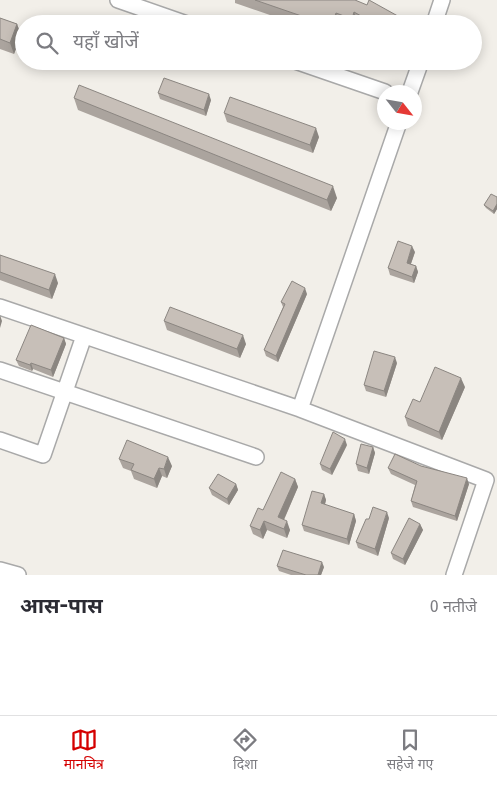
<!DOCTYPE html>
<html lang="hi">
<head>
<meta charset="utf-8">
<style>
	body { margin:0; font-family:"Fira Sans","Noto Sans Devanagari",sans-serif; background:#f7f7f7; color:#2b2b33 }
	.compass { position:absolute; left:377px; top:85px; width:45px; height:45px; border-radius:50%; background:#fff; box-shadow:0 2px 12px #0003; rotate:121deg }
	.list { margin:0; padding:0; list-style:none }
	h2 { display:flex; justify-content:space-between; align-items:center; height:65px; margin:0; padding:0 20px; font-size:21px }
	h2 small { font-size:16px; font-weight:400; color:#7c7c81 }
	.icon { flex:none; width:28px; height:28px; fill:none; stroke:currentColor; stroke-width:2; stroke-linecap:round; stroke-linejoin:round }
	.map { position:relative; flex:none; width:497px; height:575px; overflow:hidden }
	.search { position:absolute; background:#fff; box-shadow:0 2px 12px #0003; left:15px; right:15px; top:15px; height:55px; display:flex; align-items:center; gap:12px; box-sizing:border-box; padding:0 18px; border-radius:28px; color:#7c7c81; font-size:19px }
	.sheet { height:140px; background:#fff }
	nav { display:flex; justify-content:space-around; align-items:center; box-sizing:border-box; height:70px; border-top:1px solid #e1e1e2; background:#fff; font-size:14px; color:#7c7c81 }
	nav a { display:grid; justify-items:center; gap:2px }
	nav .on { color:#d40000 }
	.map>svg:first-child { display:block }
	.lines { fill:none; stroke-linecap:round; stroke-linejoin:round }
	.minor-casing { stroke:#a9a9a9; stroke-width:18 }
	.minor { stroke:#fff; stroke-width:15 }
	.wall { fill:#aba49e }
	.shaded-wall { fill:#8b8681 }
	.building { fill:#c7bfb8; stroke:#8b8681 }
</style>
</head>
<body>
<div class="map">
<svg width="497" height="575" viewBox="0 0 497 575">
	<rect width="100%" height="100%" fill="#f2efe9"/>
	<g class="lines">
		<!-- minor casing -->
		<g class="minor-casing">
			<path id="minor" d="M118 0 187 24
				M434 24 442 0
				M295 61 385 92
				M410 92 421 61
				M0 307 300 409 399 122
				M0 370 256 457
				M300 409 486 480 454 575
				M0 440 43 455 84 336
				M0 570 18 575"/>
		</g>
		<!-- minor -->
		<use href="#minor" class="minor"/>
	</g>
	<!-- wall -->
	<path class="wall" d="M235 0H355L406 24H360L358 23V24H296L235 3Z
		M0 18 17 24 21 35 14 54 0 49Z
		M158 93 211 100 206 116 160 99Z
		M74 98 337 198 331 211 78 110Z
		M224 113 319 137 313 153 227 122Z
		M497 197V209L494 214 486 208 484 205Z
		M415 252 411 264 416 266 418 272 414 283 390 275 388 268Z
		M0 255 58 283 52 299 0 280Z
		M307 294 278 362 266 356 264 350 283 307 281 302Z
		M164 321 246 344 240 358 167 330Z
		M64 338 66 344 53 377 33 369 32 371 19 366 16 360Z
		M397 363 386 397 366 391 364 385Z
		M465 387 442 440 408 426 405 417 420 402Z
		M347 445 332 475 322 470 320 464Z
		M373 447 375 453 369 474 358 471 356 464Z
		M119 459 172 466 167 478 162 476 157 488 134 479 131 471 123 468Z
		M421 466 469 484 457 521 413 507 411 501 415 485 391 474 388 468Z
		M295 479 298 487 284 520 290 530 287 538 267 530 263 539 253 534 250 526 263 510Z
		M236 484 238 490 229 505 212 495 209 488Z
		M324 494 326 500 325 505 354 514 356 521 349 545 304 531 302 525Z
		M389 518 378 556 358 548 356 542Z
		M420 524 423 530 405 565 393 559 391 553Z
		M277 566 324 567 321 575H291L279 571Z"/>
	<!-- shaded-wall -->
	<path class="shaded-wall" d="M354 12 358 23V24H353L352 19Z
		M336 13 340 24H332Z
		M17 24 21 35 14 54 10 43Z
		M209 94 211 100 206 116 204 110Z
		M316 128 319 137 313 153 310 145Z
		M333 186 337 198 331 211 327 200Z
		M497 204V209L494 214 493 211Z
		M412 246 415 252 409 269 407 263Z
		M416 266 418 272 414 283 412 277Z
		M55 274 58 283 52 299 49 290Z
		M305 288 307 294 278 362 276 356Z
		M0 315 2 321 0 328Z
		M243 335 246 344 240 358 237 349Z
		M64 338 66 344 53 377 51 370Z
		M395 357 397 363 386 397 384 391Z
		M31 363 33 369 32 371 30 365Z
		M461 378 465 387 442 440 439 432Z
		M345 439 347 445 332 475 330 469Z
		M373 447 375 453 369 474 367 468Z
		M168 457 172 466 167 478 164 469Z
		M159 468 162 476 157 488 154 479Z
		M467 478 469 484 457 521 455 516Z
		M295 479 298 487 281 526 278 517Z
		M236 484 238 490 229 505 227 499Z
		M324 494 326 500 323 510 321 503Z
		M387 512 389 518 378 556 375 549Z
		M354 514 356 521 349 545 347 539Z
		M264 521 267 530 263 539 260 530Z
		M287 521 290 530 287 538 284 529Z
		M420 524 423 530 405 565 403 559Z
		M322 562 324 567 321 575H318Z"/>
	<!-- building -->
	<path class="building" d="M255 0H355L367 5 369 0 405 20 403 24H375L354 12 352 19 336 13 332 24H315L316 21Z
		M0 18 17 24 10 43 0 39Z
		M164 78 209 94 204 110 158 93Z
		M79 85 333 186 327 200 74 98Z
		M230 97 316 128 310 145 224 113Z
		M491 194 497 197V204L493 211 484 205Z
		M398 241 412 246 407 263 416 266 412 277 388 268Z
		M0 255 55 274 49 290 0 272Z
		M292 281 305 288 276 356 264 350 285 304 281 302Z
		M170 307 243 335 237 349 164 321Z
		M31 325 64 338 51 370 31 363 30 365 16 360Z
		M374 351 395 357 384 391 364 385Z
		M435 367 461 378 439 432 405 417 413 399 420 402Z
		M333 432 345 439 330 469 320 464Z
		M127 440 168 457 164 469 159 468 154 479 131 470 134 464 119 459Z
		M361 444 373 447 367 468 356 464Z
		M395 454 421 466 467 478 455 516 411 501 417 481 388 468Z
		M281 472 295 479 278 517 287 521 284 529 264 521 260 530 250 526 258 508 263 510Z
		M218 474 236 484 227 499 209 488Z
		M312 491 324 494 321 503 354 514 347 539 302 525Z
		M373 507 387 512 375 549 356 542 366 519H369Z
		M409 518 420 524 403 559 391 553Z
		M283 550 322 562 318 575H306L277 566Z"/>
</svg>
<svg class="compass" viewBox="-18 -18 36 36"><path d="M0-13l5 13h-10z" fill="#e53935"/><path d="M0 13l5-13h-10z" fill="#7c7c81"/></svg>
<div class="search"><svg class="icon" aria-label="search" viewBox="0 0 24 24"><circle cx="10" cy="10" r="6"/><path d="M15 15l6 6"/></svg>यहाँ खोजें</div>
</div>
<section class="sheet">
<h2>आस-पास<small>0 नतीजे</small></h2>
<ul class="list">
</ul>
</section>
<nav>
<a class="on"><svg class="icon" aria-label="map" viewBox="0 0 24 24"><path d="M3 6l6-2 6 2 6-2v14l-6 2-6-2-6 2zM9 4v14M15 6v14"/></svg>मानचित्र</a>
<a><svg class="icon" aria-label="directions" viewBox="0 0 24 24"><path d="M12 3l9 9-9 9-9-9zM9 14v-3h6M13 9l2 2-2 2"/></svg>दिशा</a>
<a><svg class="icon" aria-label="saved" viewBox="0 0 24 24"><path d="M7 4h10v16l-5-4-5 4z"/></svg>सहेजे गए</a>
</nav>
</body>
</html>
